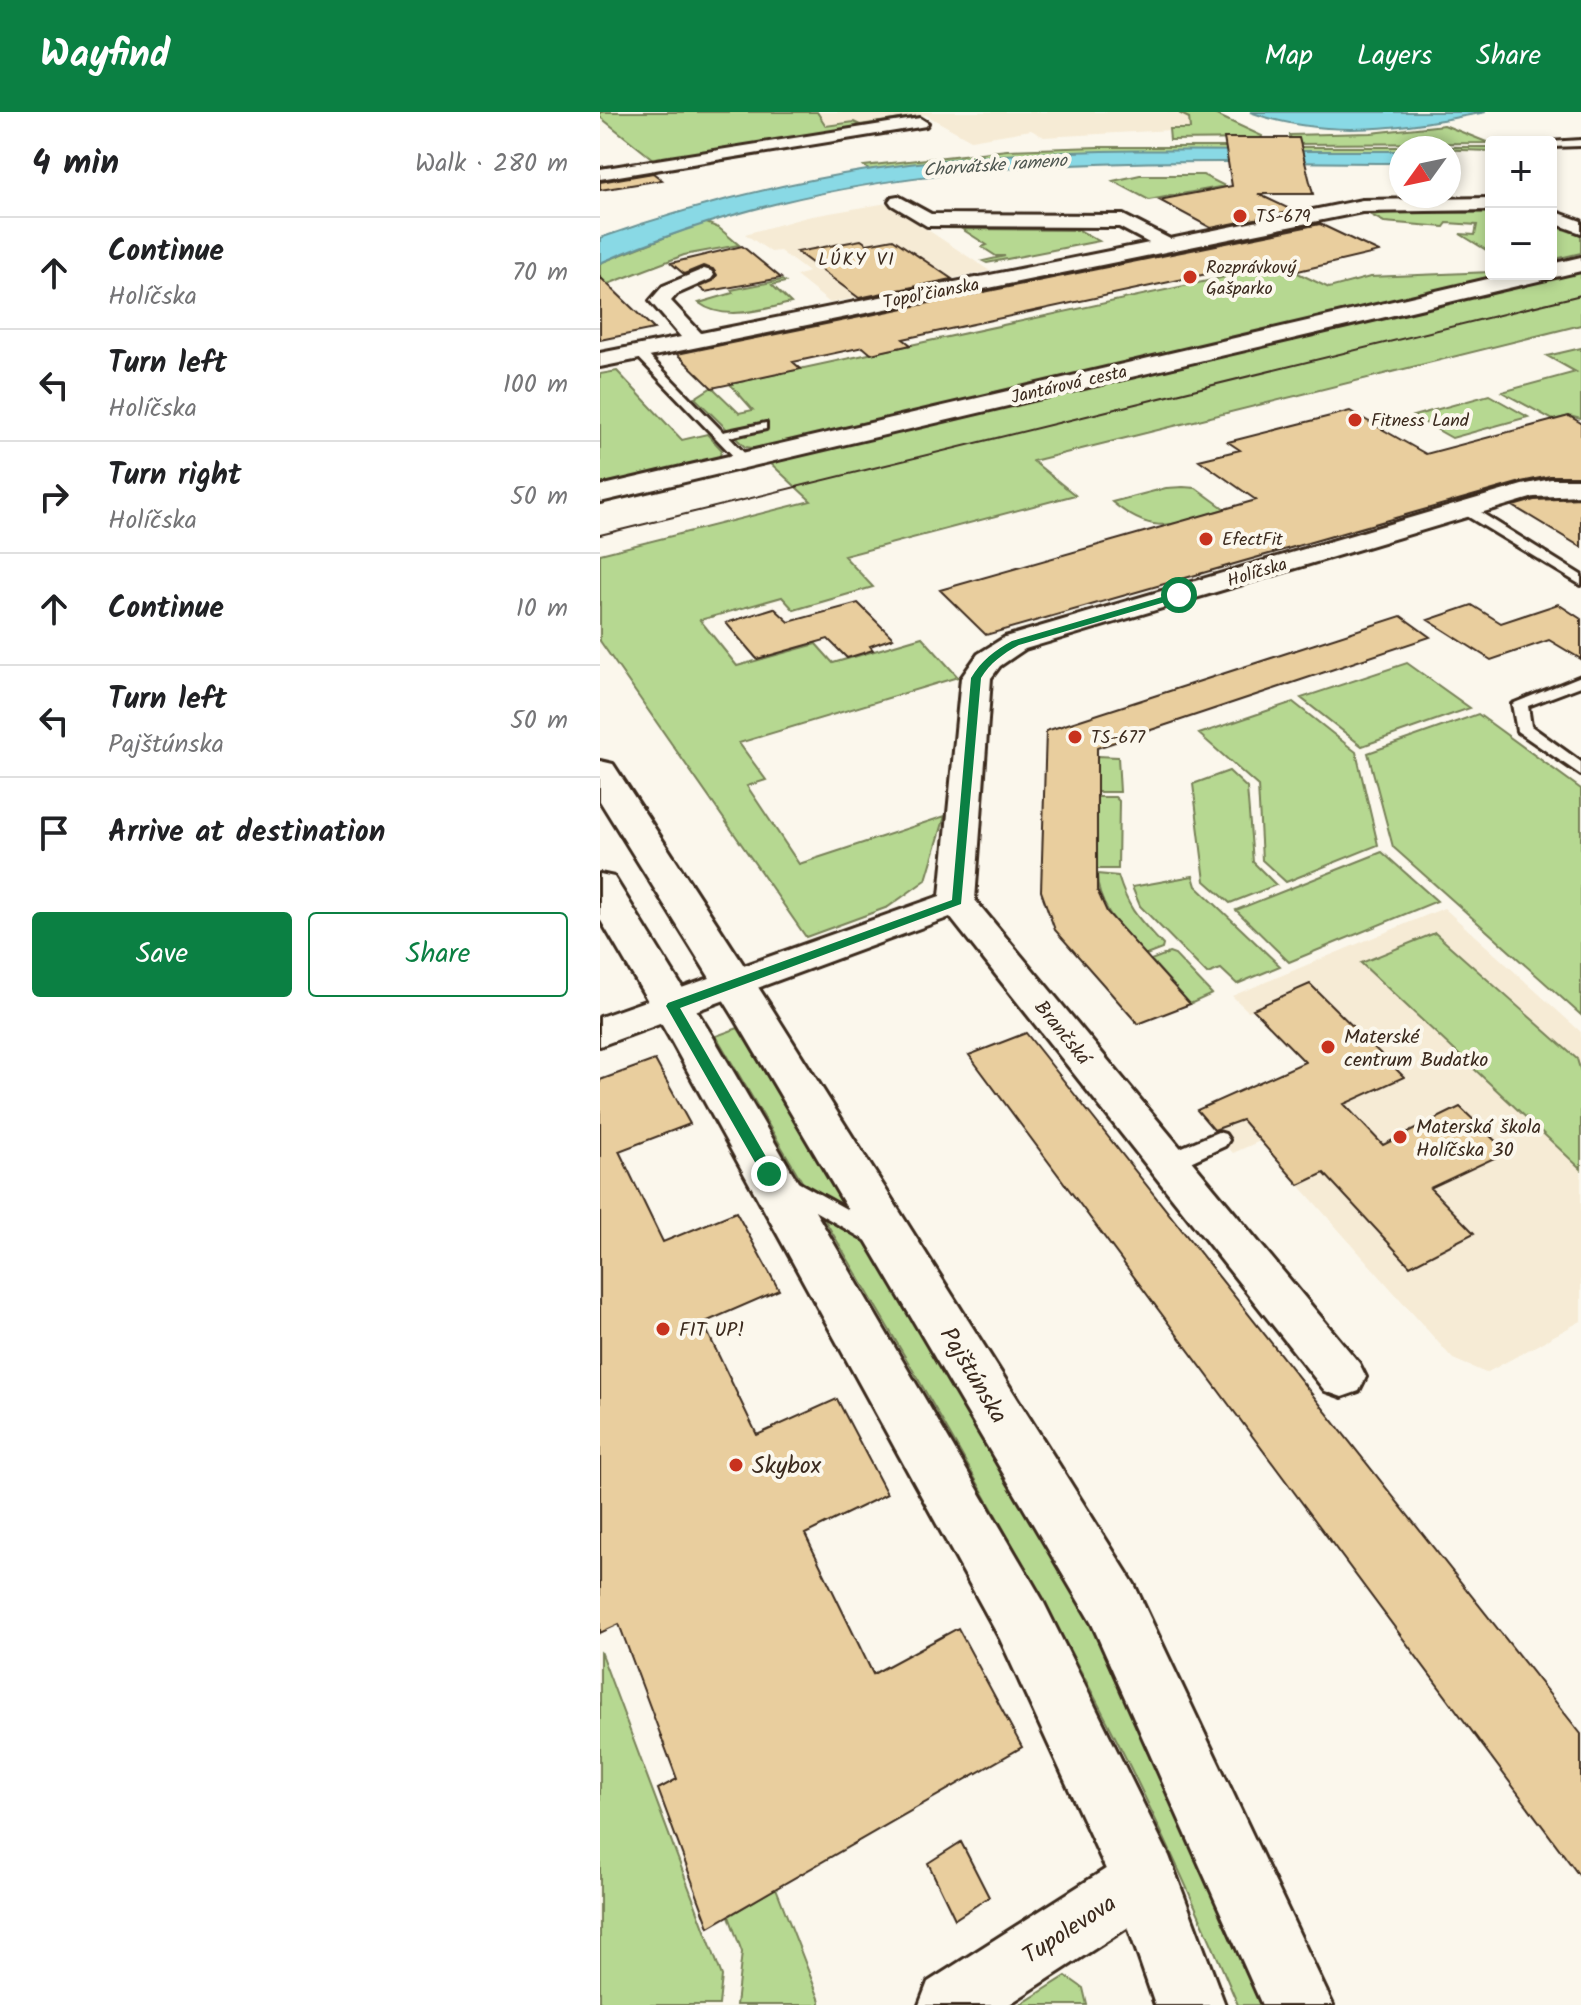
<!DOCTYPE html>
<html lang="en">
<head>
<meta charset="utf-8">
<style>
	body { margin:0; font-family:Kalam,sans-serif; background:#f2f2f2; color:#202124 }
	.controls { position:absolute; right:24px; top:24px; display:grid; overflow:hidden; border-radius:8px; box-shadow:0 4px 12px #0003 }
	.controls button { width:72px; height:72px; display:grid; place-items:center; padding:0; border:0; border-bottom:2px solid #e0e0e0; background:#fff; color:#202124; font:40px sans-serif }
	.compass { position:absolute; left:789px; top:24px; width:72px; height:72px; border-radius:50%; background:#fff; box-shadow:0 4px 12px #0003; rotate:237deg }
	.stop { position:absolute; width:24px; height:24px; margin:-18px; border:6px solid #0b8043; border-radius:50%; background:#fff }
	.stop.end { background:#0b8043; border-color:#fff; box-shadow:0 2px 8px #0008 }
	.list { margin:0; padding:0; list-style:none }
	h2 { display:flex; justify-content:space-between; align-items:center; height:104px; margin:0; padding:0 32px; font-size:34px }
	h2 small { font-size:26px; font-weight:400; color:#757577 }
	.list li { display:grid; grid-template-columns:52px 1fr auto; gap:24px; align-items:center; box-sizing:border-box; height:112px; padding:0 32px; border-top:2px solid #e0e0e0 }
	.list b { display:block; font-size:30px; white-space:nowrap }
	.list p { margin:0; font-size:26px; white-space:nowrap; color:#757577 }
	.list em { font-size:26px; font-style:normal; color:#757577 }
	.actions { display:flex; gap:16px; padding:24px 32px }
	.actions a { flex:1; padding:18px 0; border:2px solid #0b8043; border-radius:8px; text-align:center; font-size:28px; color:#0b8043 }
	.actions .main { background:#0b8043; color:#fff }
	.icon { flex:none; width:44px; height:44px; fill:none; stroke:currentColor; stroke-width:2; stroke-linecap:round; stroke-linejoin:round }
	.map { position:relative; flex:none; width:981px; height:1893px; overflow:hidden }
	header { display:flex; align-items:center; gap:48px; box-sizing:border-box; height:112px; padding:0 40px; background:#0b8043; color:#fff }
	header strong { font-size:38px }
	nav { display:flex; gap:44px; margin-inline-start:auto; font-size:28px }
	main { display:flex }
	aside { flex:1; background:#fff }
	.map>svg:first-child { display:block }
	.built { fill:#f6ebd5 }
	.green { fill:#b6d891; stroke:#788158; stroke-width:2 }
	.water { fill:#89d9e5; stroke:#6a9395; stroke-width:2 }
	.building { fill:#e9ce9e; stroke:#3b2a1e; stroke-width:2 }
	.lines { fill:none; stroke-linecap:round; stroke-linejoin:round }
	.service-casing { stroke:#3b2a1e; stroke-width:6 }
	.minor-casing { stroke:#3b2a1e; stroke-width:6 }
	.tertiary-casing { stroke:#3b2a1e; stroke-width:6 }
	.secondary-casing { stroke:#3b2a1e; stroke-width:6 }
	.service { fill:#fbf7ec; fill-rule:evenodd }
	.minor { fill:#fbf7ec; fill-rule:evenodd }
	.tertiary { fill:#fbf7ec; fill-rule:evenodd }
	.secondary { fill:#fbf7ec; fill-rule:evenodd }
	.tram { stroke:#3b2a1e; stroke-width:2 }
	.route { fill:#0b8043 }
	.poi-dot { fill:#c8321e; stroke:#fbf7ec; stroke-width:3 }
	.labels { text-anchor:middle; stroke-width:8; stroke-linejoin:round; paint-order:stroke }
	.far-water-label { font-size:18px; font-style:italic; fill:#4e5650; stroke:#fbf7ec }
	.far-poi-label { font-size:18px; fill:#3b2a1e; stroke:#fbf7ec; text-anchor:start }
	.far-neighbourhood-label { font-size:18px; letter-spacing:2px; fill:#3b2a1e; stroke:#fbf7ec }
	.far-street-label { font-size:18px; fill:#3b2a1e; stroke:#fbf7ec }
	.street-label { font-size:20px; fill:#3b2a1e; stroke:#fbf7ec }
	.poi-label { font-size:20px; fill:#3b2a1e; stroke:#fbf7ec; text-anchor:start }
	.near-street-label { font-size:24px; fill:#3b2a1e; stroke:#fbf7ec }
	.near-poi-label { font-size:24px; fill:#3b2a1e; stroke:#fbf7ec; text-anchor:start }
</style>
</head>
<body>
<header>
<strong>Wayfind</strong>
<nav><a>Map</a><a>Layers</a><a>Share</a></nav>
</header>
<main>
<aside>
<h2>4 min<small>Walk · 280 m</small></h2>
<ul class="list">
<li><svg class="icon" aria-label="ahead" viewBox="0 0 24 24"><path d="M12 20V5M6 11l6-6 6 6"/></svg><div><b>Continue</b><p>Holíčska</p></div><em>70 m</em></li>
<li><svg class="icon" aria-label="left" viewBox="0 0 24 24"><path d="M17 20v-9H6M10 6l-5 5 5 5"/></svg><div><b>Turn left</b><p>Holíčska</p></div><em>100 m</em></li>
<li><svg class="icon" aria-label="right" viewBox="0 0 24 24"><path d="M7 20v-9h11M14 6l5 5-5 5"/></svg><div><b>Turn right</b><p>Holíčska</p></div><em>50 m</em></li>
<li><svg class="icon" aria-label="ahead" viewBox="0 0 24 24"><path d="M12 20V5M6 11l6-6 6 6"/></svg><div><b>Continue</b></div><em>10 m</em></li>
<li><svg class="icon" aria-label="left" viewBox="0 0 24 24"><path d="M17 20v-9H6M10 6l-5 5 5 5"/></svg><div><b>Turn left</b><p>Pajštúnska</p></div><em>50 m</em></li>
<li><svg class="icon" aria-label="arrive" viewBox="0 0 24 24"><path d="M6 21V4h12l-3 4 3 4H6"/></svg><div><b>Arrive at destination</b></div></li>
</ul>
<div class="actions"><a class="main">Save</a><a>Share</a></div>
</aside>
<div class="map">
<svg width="981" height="1893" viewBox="0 0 981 1893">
	<rect width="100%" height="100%" fill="#fbf7ec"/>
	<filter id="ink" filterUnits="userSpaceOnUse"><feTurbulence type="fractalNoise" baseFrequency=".0125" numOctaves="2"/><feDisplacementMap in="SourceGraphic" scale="16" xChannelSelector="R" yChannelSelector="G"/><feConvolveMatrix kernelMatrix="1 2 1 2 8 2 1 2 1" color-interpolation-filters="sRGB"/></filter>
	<g filter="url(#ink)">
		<!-- built -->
		<path class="built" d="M217 0H577L590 6V17L444 25 431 18 371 28 326 3 260 13 254 10 226 14Z
			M287 91 390 159 230 191 196 164 208 160 180 139 171 140 145 122 207 105Z
			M844 796 981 920V1209L886 1261 853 1247 660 1029 633 1041 596 998 704 950 653 898 648 899 632 884Z"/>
		<!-- green -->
		<path class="green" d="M0 0H217L226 14 254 10 260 13 313 5 320 8 54 48 0 5Z
			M610 0 662 24 661 27 570 28 569 17H590L589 6 579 1Z
			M844 13 889 31 691 32 690 23 771 21Z
			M498 35H891V39L801 36V39C623 40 446 35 269 58L264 54 407 38Z
			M540 63H603L625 74 549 88 513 69Z
			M795 100 891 101V141L860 122 875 123 877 113 847 111 844 115 784 110 771 103Z
			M104 110 119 116 139 133 84 143 0 175V151Z
			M951 113 981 123V141L951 148Z
			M362 117 479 118 499 129 387 151 383 149 405 144H396L382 135 387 133Z
			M681 153 729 176 770 165 891 160 916 162 170 338 145 335 95 286 112 275 139 301 153 298 130 272Z
			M981 156V213L433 349 475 383 244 444 273 475 194 498 182 485 100 508 137 554 216 532 233 551 322 525 358 565 139 631 166 668 147 674 199 752 345 704 326 768 288 795 206 825 0 529V442L211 389 167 348Z
			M182 168 185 170 172 173 191 191C163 197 124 210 99 191L133 181 131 178Z
			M981 236V307L969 304 953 308 902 280 976 260 947 244Z
			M17 259 82 328 107 322 122 338 118 348 0 377V262Z
			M889 283 928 305 852 326 813 304Z
			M583 375 596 376 625 397C575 411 557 427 512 390L566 376Z
			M807 551 870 596 762 634 701 586Z
			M693 590 756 640 778 733 686 770 662 748 658 674 599 622Z
			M878 602 981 677V903L793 735 768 641Z
			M497 644 518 645 520 680H497Z
			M629 659 647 676 653 750 676 773 630 791 605 769 593 672Z
			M496 685H515L519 689 518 757H497Z
			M782 740 837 789 689 850 636 798Z
			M497 762 518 764C529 799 538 806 563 833L562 837 546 843C524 819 497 797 497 762Z
			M593 764 596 774 680 854 637 872 621 857 607 862 540 794 532 775Z
			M835 821 977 947 981 960V1057L761 851Z
			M569 841 575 843 612 882 590 892 551 848Z
			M138 916 416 1376 541 1604 664 1893H638C598 1799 556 1704 509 1613 388 1378 250 1152 116 924Z
			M0 1539 122 1864 119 1893H0Z
			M176 1776 220 1889V1893H136L142 1840 129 1804Z
			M466 1864 483 1876 487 1893H420Z"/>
		<!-- water -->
		<path class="water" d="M650 0H886C807 15 728 29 650 0Z
			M801 39V51C521 50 263 36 0 151V126C130 80 264 52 402 43 534 35 668 40 801 39Z"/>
		<!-- building -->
		<path class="building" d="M624 26H699L713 82H658L694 99 611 116 559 88 632 74Z
			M53 61 62 68 0 78V70Z
			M720 112 779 140 694 160 681 153 656 159 644 154 303 227 311 233 271 242 263 235 193 250 201 257 112 276 77 242Z
			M293 127 352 167 259 186 197 140 261 128 267 132Z
			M142 134 181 166 105 180 99 175 113 169 117 163 113 157 103 154 84 162 71 151Z
			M0 165 54 217 0 228Z
			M750 299 826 342 969 304 981 311V364H950L921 370 386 523 340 478 656 388 599 348 640 338 628 330Z
			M981 386V435L913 394 934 388Z
			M258 491 293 526 270 534 273 538 247 546 228 527 157 547 126 511 174 496 189 510Z
			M958 492 981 507V547L949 528 891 548 828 508 872 493 901 511Z
			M801 504 830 525 497 636V778L507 800 590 892 538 912 455 818 441 779 446 619Z
			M710 872 804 965 744 992 783 1033 860 995 907 1040 830 1076 874 1121 810 1154 724 1061 699 1073 642 1008 614 1018 597 998 705 950 653 897Z
			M426 921 981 1622V1766L369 943Z
			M55 948 90 1012 19 1039 63 1130 136 1100 179 1178 103 1211 157 1323 237 1287 287 1382 205 1422 273 1562 358 1516 422 1635 109 1815 58 1677 77 1667 19 1512 0 1521V968Z
			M361 1730 389 1785 355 1807 328 1751Z"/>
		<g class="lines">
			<!-- service casing -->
			<g class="service-casing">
				<path id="service" d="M981 28V34L951 35 949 30Z
					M35 238H43L123 320 166 311V317L129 325 148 345V351H140L35 242Z
					M862 395H872L981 463V473L862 401Z
					M981 564V574L928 594 931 614 981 650V663L917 619 912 592Z
					M618 1020 625 1022 629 1028 625 1034 577 1056H561L558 1050 561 1044Z
					M183 1062 288 1120 291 1126 288 1132 280 1135 272 1132 175 1076 172 1070 175 1064Z"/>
			</g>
			<!-- minor casing -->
			<g class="minor-casing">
				<path id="minor" d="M320 6 328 11 326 14 0 67V57Z
					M298 84 331 102 523 103 570 127 762 88 891 86V98L762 100 0 255V241L81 225 50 189 63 174 104 157 111 159 114 163 111 167 77 182 71 189 101 221 549 131 519 115 327 114 292 93 289 89 292 85Z
					M951 98 981 109V121L951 110Z
					M951 367H981V383L934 385 425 537 400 554 391 566 375 788 759 1251 766 1265 759 1279 742 1285 725 1279 350 805 0 934V905L340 784 361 566 378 542 405 525 922 373Z
					M545 1738 567 1746 575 1768 567 1790 408 1893H319L328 1870 523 1746Z"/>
			</g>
			<!-- tertiary casing -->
			<g class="tertiary-casing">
				<path id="tertiary" d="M981 145V159L0 390V374L909 162H951V152Z"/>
			</g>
			<!-- secondary casing -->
			<g class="secondary-casing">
				<path id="secondary" d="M0 649 13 652 169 892 534 1472 733 1893H662L492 1512 136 908 0 689Z
					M0 762 14 765 113 925 442 1487 569 1744 625 1893H555L515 1777 400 1527 69 925 0 807Z"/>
			</g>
			<!-- service -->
			<use href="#service" class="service"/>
			<!-- minor -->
			<use href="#minor" class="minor"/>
			<!-- tertiary -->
			<use href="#tertiary" class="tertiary"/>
			<!-- secondary -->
			<use href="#secondary" class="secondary"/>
			<!-- tram -->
			<path class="tram" d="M0 423 981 183"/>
		</g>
	</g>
	<!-- route -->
	<path class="route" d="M579 480 582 485 419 533C404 541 390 551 381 566L361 792 80 896 176 1062 174 1066H164L66 894 68 891 352 788 371 566C381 549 395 538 412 529Z"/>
	<!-- markers -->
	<g class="poi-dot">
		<circle cx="640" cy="104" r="8"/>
		<circle cx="590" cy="165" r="8"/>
		<circle cx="755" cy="308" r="8"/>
		<circle cx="606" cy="427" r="8"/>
		<circle cx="475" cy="625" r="8"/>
		<circle cx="728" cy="935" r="8"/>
		<circle cx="800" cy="1025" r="8"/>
		<circle cx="63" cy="1217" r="8"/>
		<circle cx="136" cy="1353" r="8"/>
	</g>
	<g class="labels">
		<!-- far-water labels -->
		<g class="far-water-label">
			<text transform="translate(395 53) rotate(-4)" y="6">Chorvátske rameno</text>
		</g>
		<!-- far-poi labels -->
		<g class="far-poi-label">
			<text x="656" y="110">TS-679</text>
			<text x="606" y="161">Rozprávkový<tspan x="606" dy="21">Gašparko</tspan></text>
			<text x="771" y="314">Fitness Land</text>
			<text x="622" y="433">EfectFit</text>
			<text x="491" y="631">TS-677</text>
		</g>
		<!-- far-neighbourhood labels -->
		<g class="far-neighbourhood-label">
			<text x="257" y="153">LÚKY VI</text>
		</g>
		<!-- far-street labels -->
		<g class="far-street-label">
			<text transform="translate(331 181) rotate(-11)" y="6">Topoľčianska</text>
			<text transform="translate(469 272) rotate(-13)" y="6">Jantárová cesta</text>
			<text transform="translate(657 460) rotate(-17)" y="6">Holíčska</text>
		</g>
		<!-- street labels -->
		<g class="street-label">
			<text transform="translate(463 920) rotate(51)" y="7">Brančská</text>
		</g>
		<!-- poi labels -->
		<g class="poi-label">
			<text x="744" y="931">Materské<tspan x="744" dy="23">centrum Budatko</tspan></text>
			<text x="816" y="1021">Materská škola<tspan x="816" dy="23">Holíčska 30</tspan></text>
			<text x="79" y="1224">FIT UP!</text>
		</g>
		<!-- near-street labels -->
		<g class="near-street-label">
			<text transform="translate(374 1263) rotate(59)" y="8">Pajštúnska</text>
			<text transform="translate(469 1817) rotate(-33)" y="8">Tupolevova</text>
		</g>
		<!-- near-poi labels -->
		<g class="near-poi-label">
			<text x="152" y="1361">Skybox</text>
		</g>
	</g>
</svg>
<div class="controls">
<button>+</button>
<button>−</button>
</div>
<svg class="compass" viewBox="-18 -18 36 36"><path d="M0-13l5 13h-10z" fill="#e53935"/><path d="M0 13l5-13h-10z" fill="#757577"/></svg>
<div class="stop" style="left:579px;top:483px"></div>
<div class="stop end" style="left:169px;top:1062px"></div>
</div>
</main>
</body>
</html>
